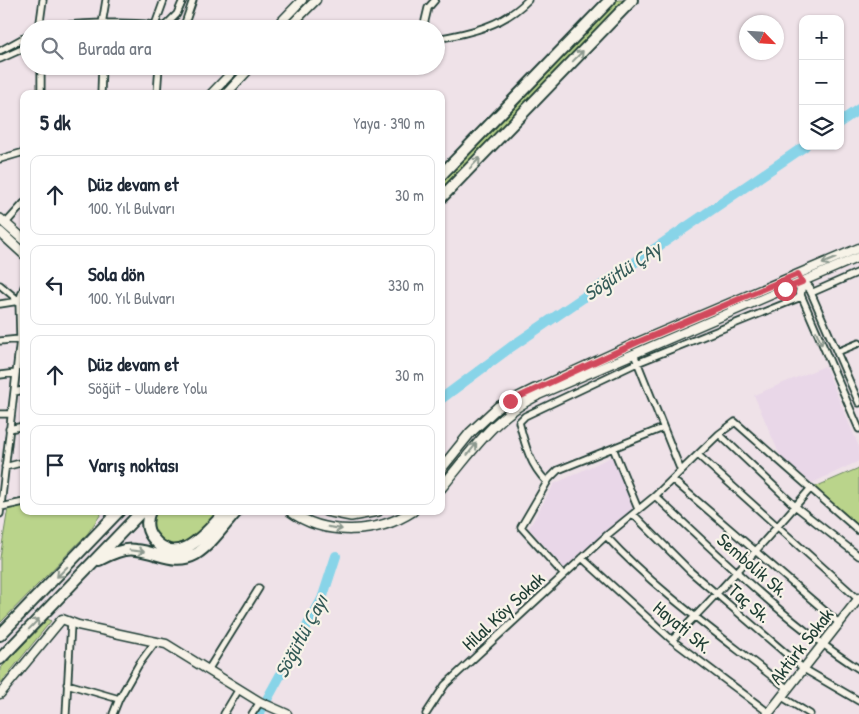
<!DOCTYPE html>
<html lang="tr">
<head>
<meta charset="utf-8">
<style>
	body { margin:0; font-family:"Patrick Hand",sans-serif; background:#f6f6f7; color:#1f2937 }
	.controls { position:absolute; right:15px; top:15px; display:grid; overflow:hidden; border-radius:10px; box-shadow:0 1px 4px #0004 }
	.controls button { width:45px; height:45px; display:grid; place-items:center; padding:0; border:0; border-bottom:1px solid #e0e1e3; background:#fff; color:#1f2937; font:25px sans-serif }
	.compass { position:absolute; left:739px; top:15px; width:45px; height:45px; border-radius:50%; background:#fff; box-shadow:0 1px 4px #0004; rotate:115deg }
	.stop { position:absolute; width:15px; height:15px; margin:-11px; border:4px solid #d1495b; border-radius:50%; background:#fff }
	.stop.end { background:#d1495b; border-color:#fff; box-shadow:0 1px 5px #0008 }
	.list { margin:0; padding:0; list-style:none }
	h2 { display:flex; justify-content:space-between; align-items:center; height:65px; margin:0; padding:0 20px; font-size:21px }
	h2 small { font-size:16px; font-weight:400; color:#747a83 }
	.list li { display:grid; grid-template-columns:32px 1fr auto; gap:15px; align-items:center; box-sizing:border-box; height:80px; margin:0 10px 10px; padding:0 10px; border:1px solid #e0e1e3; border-radius:10px }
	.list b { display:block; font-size:19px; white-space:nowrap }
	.list p { margin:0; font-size:16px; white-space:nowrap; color:#747a83 }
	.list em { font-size:16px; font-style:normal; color:#747a83 }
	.icon { flex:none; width:28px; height:28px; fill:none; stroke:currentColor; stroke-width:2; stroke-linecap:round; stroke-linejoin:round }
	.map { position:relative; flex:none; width:859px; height:714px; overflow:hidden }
	.search { position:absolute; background:#fff; box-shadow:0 1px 4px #0004; left:20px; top:20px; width:425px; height:55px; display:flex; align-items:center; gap:12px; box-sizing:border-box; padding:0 18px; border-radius:28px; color:#747a83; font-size:19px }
	.panel { position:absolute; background:#fff; box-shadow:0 1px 4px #0004; left:20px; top:90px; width:425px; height:425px; border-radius:10px }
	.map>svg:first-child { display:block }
	.built { fill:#e9d7e8 }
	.green { fill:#bad48b; stroke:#6c8860 }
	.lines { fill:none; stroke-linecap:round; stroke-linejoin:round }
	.river { stroke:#88d4e8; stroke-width:10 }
	.street-casing { stroke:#1f3d34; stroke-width:9 }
	.secondary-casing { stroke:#1f3d34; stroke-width:11 }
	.primary-casing { stroke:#1f3d34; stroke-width:12 }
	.highway-casing { stroke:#1f3d34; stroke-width:14 }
	.street { stroke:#f7f3e8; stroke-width:5.5 }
	.secondary { stroke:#f7f3e8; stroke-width:8 }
	.primary { stroke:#f7f3e8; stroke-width:9 }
	.highway { stroke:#f7f3e8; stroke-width:10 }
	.tram { stroke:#1f3d34; stroke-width:1 }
	.oneway { stroke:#8b988e }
	.route { stroke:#d1495b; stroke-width:6 }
	.labels { text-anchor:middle; stroke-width:4.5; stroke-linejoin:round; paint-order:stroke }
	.street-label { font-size:19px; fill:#1f3d34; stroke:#f7f3e8 }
	.water-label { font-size:20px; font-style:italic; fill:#345b58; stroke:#f7f3e8 }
</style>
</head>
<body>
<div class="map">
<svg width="859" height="714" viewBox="0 0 859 714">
	<rect width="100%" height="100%" fill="#efe2e8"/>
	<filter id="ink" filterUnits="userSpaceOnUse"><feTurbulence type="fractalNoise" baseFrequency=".02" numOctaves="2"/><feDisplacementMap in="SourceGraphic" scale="10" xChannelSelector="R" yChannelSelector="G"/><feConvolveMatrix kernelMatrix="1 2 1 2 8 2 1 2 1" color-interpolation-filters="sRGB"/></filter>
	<g filter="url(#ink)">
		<!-- built -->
		<path class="built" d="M825 366 859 447V461L812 483 781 458 754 395Z
			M613 456 635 507 565 569 529 528 554 484Z"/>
		<!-- green -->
		<path class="green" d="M618 0H627L441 192V184Z
			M859 468V526L815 487Z
			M24 505V511H103L88 533 0 623V558L8 508Z
			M155 511H221L193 540 185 545H164L154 532 153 513Z
			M48 619 51 621 0 684V669Z"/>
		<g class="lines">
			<!-- river -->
			<path class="river" d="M840 122 859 109
				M441 399 511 347 805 146
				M259 714 322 599 336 556"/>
			<!-- street casing -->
			<g class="street-casing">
				<path id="street" d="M102 24 106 0
					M155 25 164 0
					M163 28 177 14 183 0
					M39 29C67 23 147 19 172 29
					M39 29 43 0
					M183 29 193 0
					M423 29 428 8 435 0
					M436 39C470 33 503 26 528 0
					M0 51 29 35
					M0 59 29 46
					M41 66V94
					M101 94 102 66
					M157 94 159 66
					M0 159 24 152
					M6 223 24 203
					M0 285 19 301
					M809 288 859 403
					M811 293 859 272
					M801 295 859 429
					M0 304 19 301
					M0 341 20 339
					M837 352 859 343
					M634 354 681 471
					M0 375 16 373
					M14 392 24 390
					M0 414H11
					M9 429 24 426
					M719 434 735 422 859 531
					M613 448 638 509
					M698 455 858 599
					M5 467 24 462
					M673 480 840 624
					M547 482C530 465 525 445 519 422L525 416 637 363 801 297
					M655 496 719 434 795 506 859 556
					M1 507 24 502
					M0 514 20 339 19 301 24 287
					M633 514 691 572 804 669 859 701
					M606 536C659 594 727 640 788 689
					M582 558 672 640 769 713
					M564 575 521 527 549 479 558 470 663 428
					M672 640C720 592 766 540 811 488
					M208 670 259 588
					M67 684 119 699 139 664 156 641
					M782 697 810 714
					M66 714 71 623
					M113 714 119 699
					M224 714 239 689
					M252 714 260 702
					M426 714 445 685 606 536 655 496C720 556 784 621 859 669"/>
			</g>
			<!-- secondary casing -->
			<g class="secondary-casing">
				<path id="secondary" d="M274 29 302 0
					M287 29 316 0
					M211 94 238 66
					M226 94 252 66
					M802 281 809 288
					M800 293 802 281
					M535 389 638 342 859 248
					M536 396 859 257
					M0 694 62 619 78 625 166 644 260 702 287 714
					M768 714 859 598"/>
			</g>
			<!-- primary casing -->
			<g class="primary-casing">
				<path id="primary" d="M0 219 24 240
					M0 232 24 254
					M441 469 470 433 498 407 535 389
					M441 488C472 452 492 418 536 396
					M290 511C325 537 378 534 413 511
					M326 511 351 516 378 511"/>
			</g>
			<!-- highway casing -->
			<g class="highway-casing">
				<path id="highway" d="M441 175 610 0
					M441 198 632 0
					M150 511C146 520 146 529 152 537 178 572 208 530 226 511
					M99 560C111 554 123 548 136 550 159 552 174 566 196 554 211 545 225 524 237 511
					M0 635 119 511
					M0 659 142 511"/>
			</g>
			<!-- street -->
			<use href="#street" class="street"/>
			<!-- secondary -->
			<use href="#secondary" class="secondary"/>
			<!-- primary -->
			<use href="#primary" class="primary"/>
			<!-- highway -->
			<use href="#highway" class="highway"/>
			<!-- tram -->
			<path class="tram" d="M59 29 80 27 119 29
				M164 29 178 20 187 0
				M0 54 29 41"/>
		</g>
		<!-- one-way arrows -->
		<defs><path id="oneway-shaft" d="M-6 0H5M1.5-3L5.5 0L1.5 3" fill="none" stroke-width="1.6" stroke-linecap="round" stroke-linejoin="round" transform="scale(1.25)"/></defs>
		<g class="oneway">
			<use href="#oneway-shaft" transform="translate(578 56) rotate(-46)"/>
			<use href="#oneway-shaft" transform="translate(475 163) rotate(-46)"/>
			<use href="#oneway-shaft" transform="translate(829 261) rotate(157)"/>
			<use href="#oneway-shaft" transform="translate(819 338) rotate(67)"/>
			<use href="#oneway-shaft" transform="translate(472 449) rotate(-52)"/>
			<use href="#oneway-shaft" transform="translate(335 528) rotate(9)"/>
			<use href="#oneway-shaft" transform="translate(137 551) rotate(6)"/>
			<use href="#oneway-shaft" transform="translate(62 572) rotate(135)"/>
			<use href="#oneway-shaft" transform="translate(34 624) rotate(-46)"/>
		</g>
	</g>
	<g class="lines" filter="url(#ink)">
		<!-- route -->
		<path class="route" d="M510 401 638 342 798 274 802 282 785 289"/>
	</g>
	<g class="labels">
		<!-- street labels -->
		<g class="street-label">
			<text transform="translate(753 565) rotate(41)" y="7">Sembolik Sk.</text>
			<text transform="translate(750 603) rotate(41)" y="7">Taç Sk.</text>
			<text transform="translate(503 611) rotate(-43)" y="7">Hilal Köy Sokak</text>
			<text transform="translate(683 627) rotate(40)" y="7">Hayati SK.</text>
			<text transform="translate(801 646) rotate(-52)" y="7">Aktürk Sokak</text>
		</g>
		<!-- water labels -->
		<g class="water-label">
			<text transform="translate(622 271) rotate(-34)" y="7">Söğütlü ÇAy</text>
			<text transform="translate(301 636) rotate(-62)" y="7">Söğütlü Çayı</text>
		</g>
	</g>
</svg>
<div class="controls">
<button>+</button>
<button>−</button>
<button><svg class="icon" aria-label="layers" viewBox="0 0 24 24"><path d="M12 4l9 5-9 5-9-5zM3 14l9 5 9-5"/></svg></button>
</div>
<svg class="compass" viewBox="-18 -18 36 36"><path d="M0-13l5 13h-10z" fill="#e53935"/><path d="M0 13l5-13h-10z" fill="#747a83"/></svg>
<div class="stop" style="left:785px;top:289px"></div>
<div class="stop end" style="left:510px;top:401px"></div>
<div class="search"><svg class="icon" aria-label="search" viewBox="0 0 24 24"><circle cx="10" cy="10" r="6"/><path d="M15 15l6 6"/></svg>Burada ara</div>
<section class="panel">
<h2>5 dk<small>Yaya · 390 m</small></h2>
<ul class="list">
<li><svg class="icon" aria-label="ahead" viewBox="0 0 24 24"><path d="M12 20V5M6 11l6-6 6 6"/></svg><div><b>Düz devam et</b><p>100. Yıl Bulvarı</p></div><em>30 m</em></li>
<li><svg class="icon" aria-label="left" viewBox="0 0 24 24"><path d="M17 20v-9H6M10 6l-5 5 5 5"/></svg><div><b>Sola dön</b><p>100. Yıl Bulvarı</p></div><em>330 m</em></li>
<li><svg class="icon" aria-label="ahead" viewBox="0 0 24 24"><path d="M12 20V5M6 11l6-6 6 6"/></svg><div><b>Düz devam et</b><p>Söğüt - Uludere Yolu</p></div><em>30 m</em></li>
<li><svg class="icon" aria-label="arrive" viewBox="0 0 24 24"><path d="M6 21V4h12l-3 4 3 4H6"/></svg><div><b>Varış noktası</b></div></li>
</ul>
</section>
</div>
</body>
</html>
